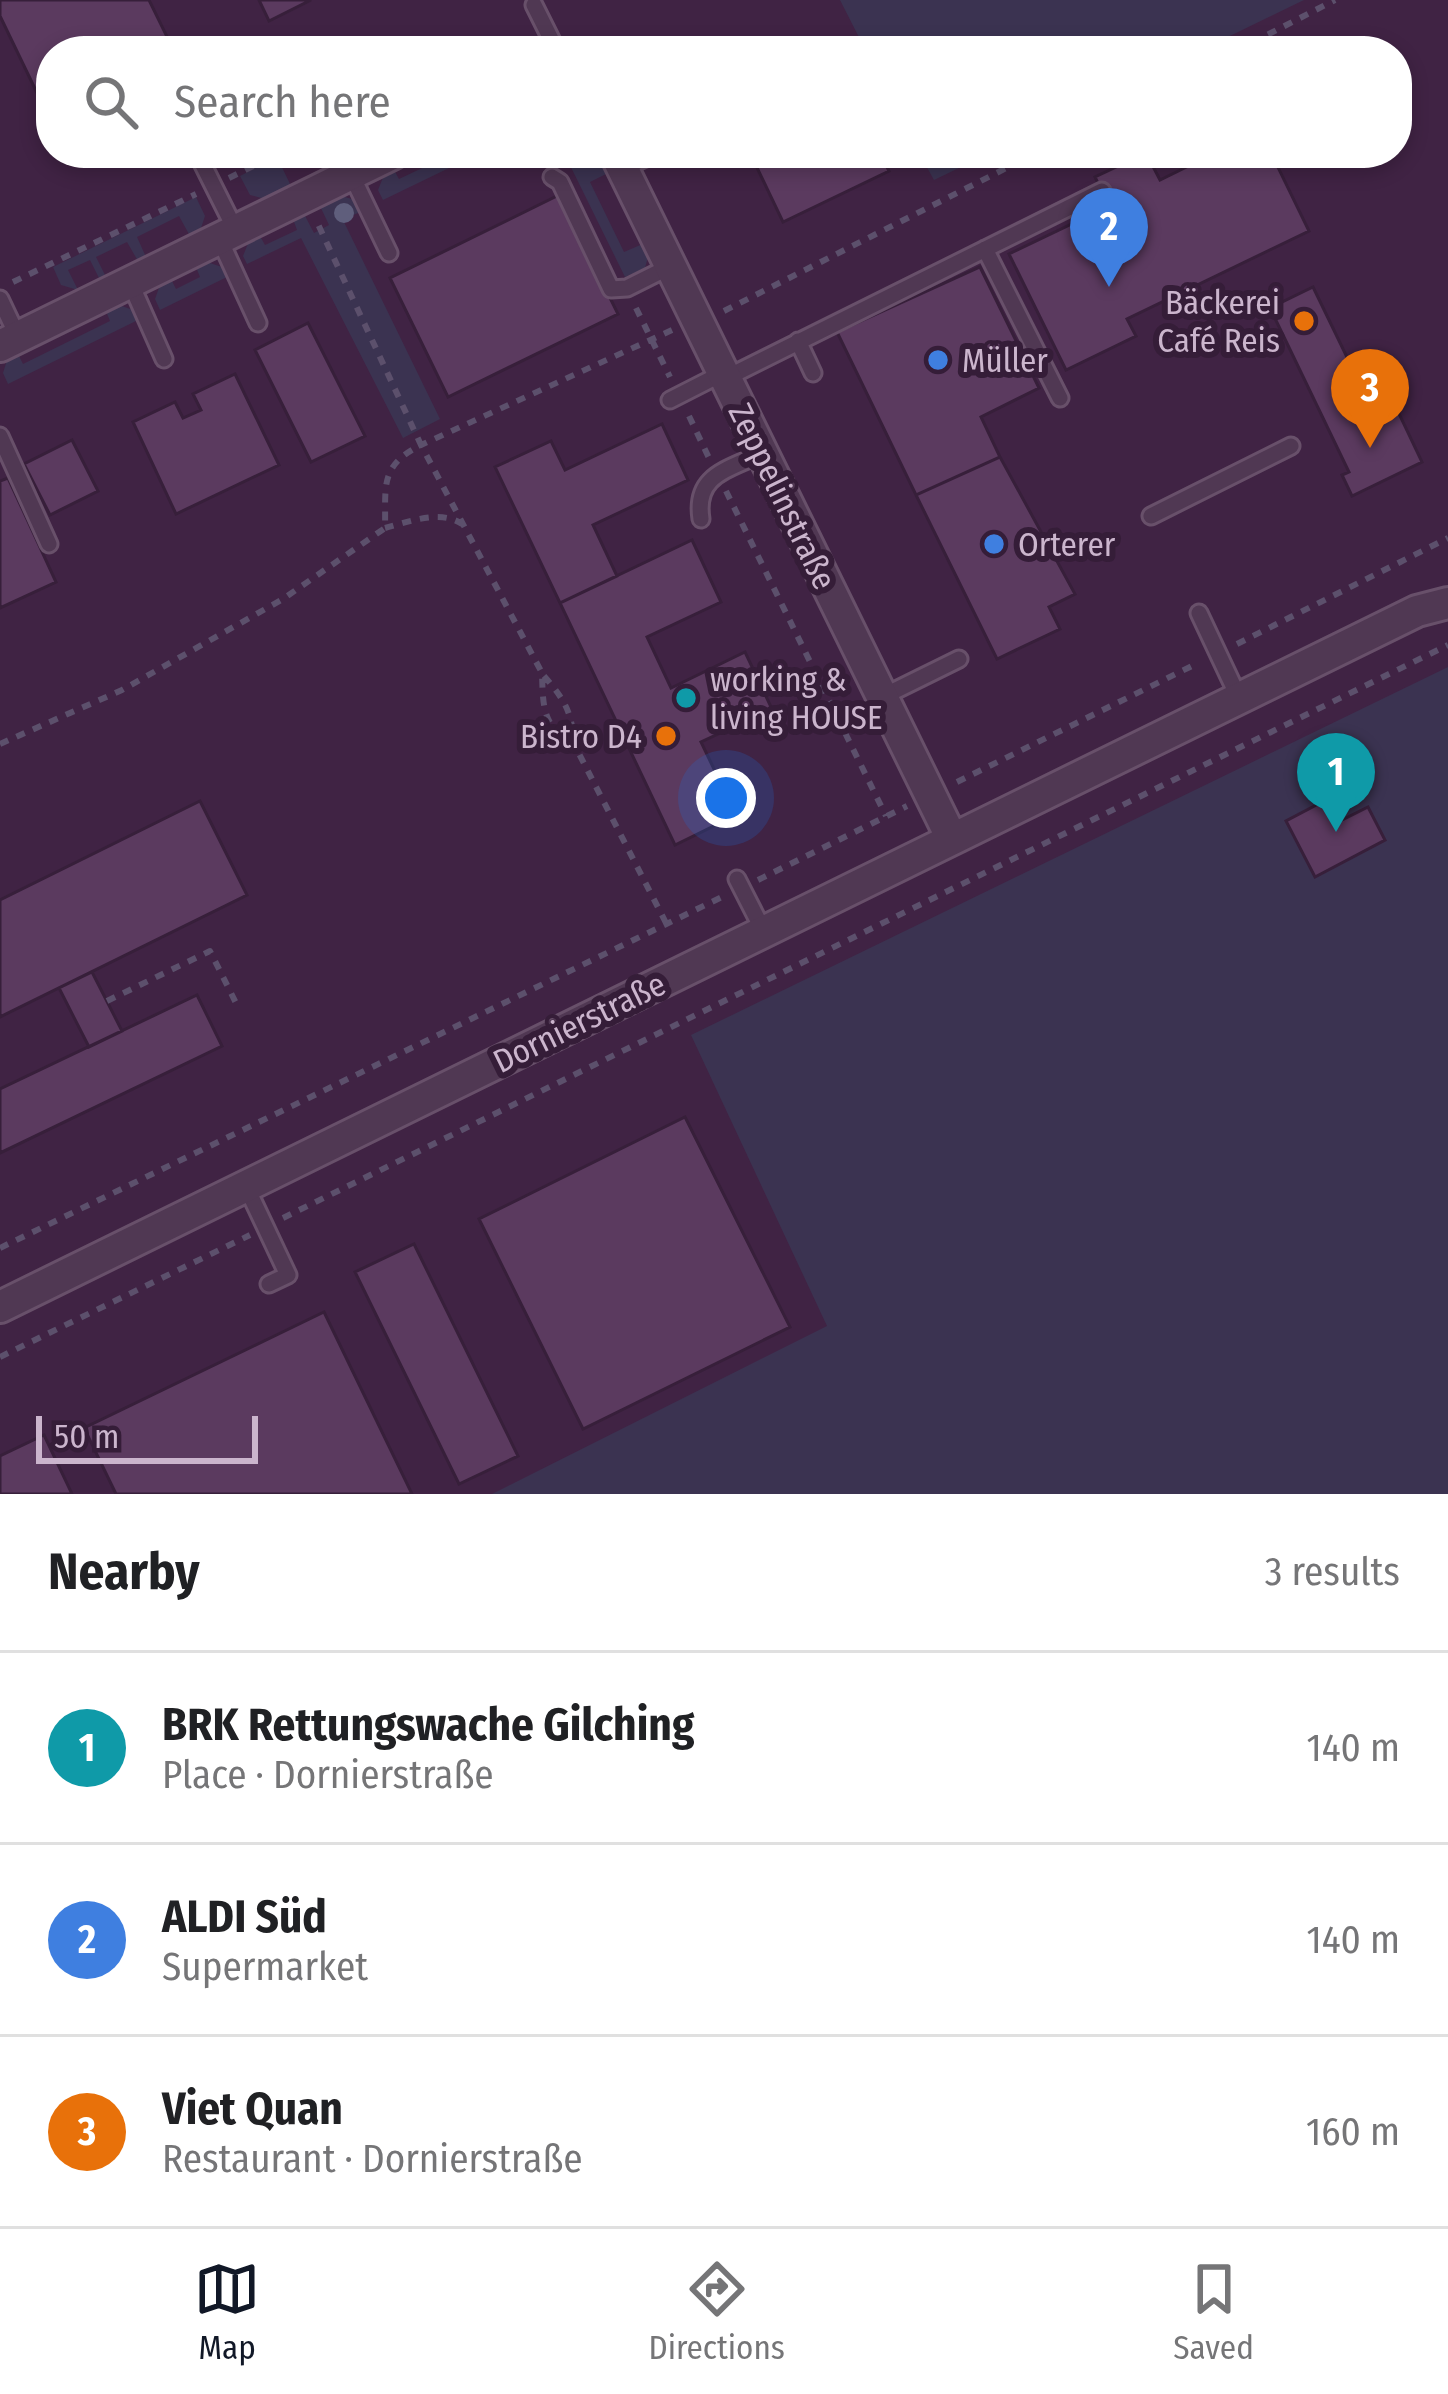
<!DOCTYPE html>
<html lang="en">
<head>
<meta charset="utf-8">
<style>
	body { margin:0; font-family:"Fira Sans Condensed",sans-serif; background:#f2f2f2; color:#202124 }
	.scale { position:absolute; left:36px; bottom:30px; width:222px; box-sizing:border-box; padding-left:12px; border:6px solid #cbb5cd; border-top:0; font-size:33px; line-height:42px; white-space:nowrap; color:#cbb5cd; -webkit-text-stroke:9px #351d38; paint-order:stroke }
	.you { position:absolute; left:726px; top:798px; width:42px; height:42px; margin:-30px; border:9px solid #fff; border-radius:50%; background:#1a73e8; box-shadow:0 0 0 18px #1a73e833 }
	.badge { display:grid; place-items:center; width:78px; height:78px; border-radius:50%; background:#111827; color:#fff; font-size:39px; font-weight:700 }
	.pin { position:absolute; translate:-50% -99px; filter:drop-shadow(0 3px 6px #0008) }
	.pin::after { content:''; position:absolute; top:63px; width:42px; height:36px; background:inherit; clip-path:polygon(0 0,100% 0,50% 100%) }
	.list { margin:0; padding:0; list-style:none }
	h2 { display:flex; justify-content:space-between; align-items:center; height:156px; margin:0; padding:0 48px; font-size:51px }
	h2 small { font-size:39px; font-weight:400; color:#757577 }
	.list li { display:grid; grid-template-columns:78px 1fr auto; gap:36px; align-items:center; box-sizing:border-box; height:192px; padding:0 48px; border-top:3px solid #e0e0e0 }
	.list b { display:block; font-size:45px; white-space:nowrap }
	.list p { margin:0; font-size:39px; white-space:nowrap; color:#757577 }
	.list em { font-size:39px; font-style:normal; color:#757577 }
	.icon { flex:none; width:66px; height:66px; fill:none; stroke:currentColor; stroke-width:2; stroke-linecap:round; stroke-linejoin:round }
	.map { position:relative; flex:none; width:1448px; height:1494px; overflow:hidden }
	.search { position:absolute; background:#fff; box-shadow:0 6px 18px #0003; left:36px; right:36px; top:36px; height:132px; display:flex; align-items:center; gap:30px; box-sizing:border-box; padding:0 42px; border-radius:48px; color:#757577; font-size:45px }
	.sheet { height:732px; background:#fff }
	nav { display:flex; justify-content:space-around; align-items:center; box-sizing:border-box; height:168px; border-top:3px solid #e0e0e0; background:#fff; font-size:33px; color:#757577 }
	nav a { display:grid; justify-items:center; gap:6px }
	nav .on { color:#111827 }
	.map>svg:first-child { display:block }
	.green { fill:#3b3351 }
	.building { fill:#5b3a5f; stroke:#371f3a; stroke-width:3 }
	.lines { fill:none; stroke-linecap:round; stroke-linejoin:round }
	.service-casing { stroke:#68506a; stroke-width:21 }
	.minor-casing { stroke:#68506a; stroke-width:36 }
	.path { stroke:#5c506c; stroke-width:6; stroke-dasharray:9 9; stroke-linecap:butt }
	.service { stroke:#503853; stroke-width:15 }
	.minor { stroke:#503853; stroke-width:30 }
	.tree { fill:#5f5e7c }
	.food-dot { fill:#e8710a; stroke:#351d38; stroke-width:4.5 }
	.shop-dot { fill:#3f7fe0; stroke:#351d38; stroke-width:4.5 }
	.culture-dot { fill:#0f9aa8; stroke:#351d38; stroke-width:4.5 }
	.labels { text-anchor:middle; stroke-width:12; stroke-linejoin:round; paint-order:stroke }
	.poi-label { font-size:33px; fill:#cbb5cd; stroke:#351d38; text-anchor:start }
	.street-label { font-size:33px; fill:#cbb5cd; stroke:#351d38 }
</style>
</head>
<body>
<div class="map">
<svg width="1448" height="1494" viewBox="0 0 1448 1494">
	<rect width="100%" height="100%" fill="#402344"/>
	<!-- green -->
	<path class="green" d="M840 0H1304L1199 51H866Z
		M454 153H480L383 200 378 190 384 175 394 170 399 179Z
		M564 153H600L610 172 590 182 624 252 645 243 649 253 645 268 625 277Z
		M919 153H990L934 180Z
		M277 157 291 186 265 199 250 195 240 176Z
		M341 196 356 200 362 211 343 220 440 419 403 438 301 238 247 264 243 256 249 241 260 236 265 245 297 230 293 219 304 214 314 233 329 225 320 206Z
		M196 197 205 216 200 231 190 236 179 216 137 237 146 257 138 261 127 242 96 257 106 277 100 280 90 260 68 270 78 290 61 285 53 267Z
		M207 262 222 267 227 277 160 310 155 299 160 285 171 279 176 289 200 277 196 267Z
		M119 305 133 310 138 320 8 384 3 373 7 360 18 354 23 364 110 321 106 311Z
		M1448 667V1494H492L827 1326 691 1035Z"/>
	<!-- building -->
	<path class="building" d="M0 0H149L174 51H51V122L0 16Z
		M259 0H311L269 21Z
		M750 153H880L889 171 783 222Z
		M1146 153 1160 180 1215 153H1271L1309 231 1127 319 1136 336 1066 370 1009 254 1109 206 1095 177Z
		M559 195 618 314 448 397 390 278Z
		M980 267 1039 388 981 417 1000 457 916 495 837 332Z
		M1313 287 1374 413 1394 403 1422 462 1352 496 1342 475 1349 472 1270 308Z
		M308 323 365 436 311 462 255 350Z
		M235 374 279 465 176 514 133 422 175 402 183 418 201 410 193 394Z
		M662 424 688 480 593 525 617 576 560 603 495 467 551 441 565 470Z
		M72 440 98 491 50 515 24 464Z
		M1000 457 1075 594 1049 607 1060 629 997 659 916 495Z
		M8 478 56 582 0 608V481Z
		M692 540 721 602 647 637 671 688 745 652 772 709 701 742 736 815 675 845 560 603Z
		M200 801 247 895 0 1017V900Z
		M1324 801 1336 823 1368 807 1385 840 1315 877 1286 821Z
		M92 972 122 1031 89 1047 59 988Z
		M197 995 222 1046 0 1153V1089Z
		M685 1117 790 1327 583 1429 479 1219Z
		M414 1244 518 1456 459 1484 355 1272Z
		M324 1312 412 1494H116L84 1428Z
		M44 1435 72 1494H0V1456Z"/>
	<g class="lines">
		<!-- service casing -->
		<g class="service-casing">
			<path id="service" d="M534 5 557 51
				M602 51 604 50
				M197 153 236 231
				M622 168 657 153
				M351 174 389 253
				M552 177 560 182 611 289 627 288 671 266
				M219 238 258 323
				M985 249 1060 398
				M130 282 164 359
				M0 299 18 337
				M798 341 813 373
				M726 378 1102 191
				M670 400 723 373
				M0 436 49 544
				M1151 516 1291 446
				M701 519C694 474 729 470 762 453
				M1199 613 1239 698
				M882 697 959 659
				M737 879 764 932
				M246 1186 288 1275 269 1284"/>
		</g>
		<!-- minor casing -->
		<g class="minor-casing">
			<path id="minor" d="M615 153 952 839
				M0 346 394 153
				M0 1307 1417 611 1448 603"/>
		</g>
		<!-- path -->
		<path class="path" d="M488 51 506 42 511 51
			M1236 51 1335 0
			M229 178 280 153
			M13 282 196 194
			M636 308 670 377
			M724 311 1036 153
			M689 416 709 458
			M726 491 886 816
			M385 528C409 522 440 509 462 524
			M1237 644 1448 538
			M544 676C565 700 572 712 574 744
			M0 744 122 690 283 599 385 528C386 486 379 466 421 445L317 222
			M957 782 1198 663
			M758 880 907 806
			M666 923 574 744C542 727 543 706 542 673L421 445 672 330
			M107 1001 210 951 236 1003
			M283 1218 1448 645
			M0 1248 724 896
			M0 1357 250 1235"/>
		<!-- service -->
		<use href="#service" class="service"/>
		<!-- minor -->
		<use href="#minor" class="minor"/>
	</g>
	<!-- trees -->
	<circle class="tree" cx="344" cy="213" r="10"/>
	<!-- markers -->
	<g class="food-dot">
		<circle cx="1304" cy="321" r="12"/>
		<circle cx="666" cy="736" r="12"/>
	</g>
	<g class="shop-dot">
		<circle cx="938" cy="360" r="12"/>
		<circle cx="994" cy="544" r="12"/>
	</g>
	<circle class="culture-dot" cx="686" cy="698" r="12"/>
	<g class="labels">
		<!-- poi labels -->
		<g class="poi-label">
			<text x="1280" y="314" text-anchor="end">Bäckerei<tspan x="1280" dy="38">Café Reis</tspan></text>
			<text x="962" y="372">Müller</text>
			<text x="1018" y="556">Orterer</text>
			<text x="710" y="691">working &amp;<tspan x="710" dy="38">living HOUSE</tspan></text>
			<text x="642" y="748" text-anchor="end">Bistro D4</text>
		</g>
		<!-- street labels -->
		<g class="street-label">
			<text transform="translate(783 496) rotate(64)" y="12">Zeppelinstraße</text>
			<text transform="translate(579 1022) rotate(-26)" y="12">Dornierstraße</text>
		</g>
	</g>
</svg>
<div class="scale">50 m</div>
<div class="you"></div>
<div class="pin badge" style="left:1336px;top:832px;background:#0f9aa8">1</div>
<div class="pin badge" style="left:1109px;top:287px;background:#3f7fe0">2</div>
<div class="pin badge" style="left:1370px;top:448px;background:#e8710a">3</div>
<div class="search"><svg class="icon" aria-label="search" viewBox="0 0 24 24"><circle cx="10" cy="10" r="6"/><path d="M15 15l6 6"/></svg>Search here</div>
</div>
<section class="sheet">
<h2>Nearby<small>3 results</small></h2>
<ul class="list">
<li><span class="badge" style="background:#0f9aa8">1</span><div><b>BRK Rettungswache Gilching</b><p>Place · Dornierstraße</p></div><em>140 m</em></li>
<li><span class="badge" style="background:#3f7fe0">2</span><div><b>ALDI Süd</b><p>Supermarket</p></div><em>140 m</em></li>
<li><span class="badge" style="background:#e8710a">3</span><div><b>Viet Quan</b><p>Restaurant · Dornierstraße</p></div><em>160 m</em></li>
</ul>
</section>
<nav>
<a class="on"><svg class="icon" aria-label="map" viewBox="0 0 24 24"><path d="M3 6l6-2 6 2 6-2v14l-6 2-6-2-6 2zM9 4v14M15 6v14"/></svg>Map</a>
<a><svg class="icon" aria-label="directions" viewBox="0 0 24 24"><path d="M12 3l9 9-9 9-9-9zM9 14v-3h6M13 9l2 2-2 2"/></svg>Directions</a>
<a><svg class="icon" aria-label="saved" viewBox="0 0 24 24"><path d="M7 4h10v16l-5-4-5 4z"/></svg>Saved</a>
</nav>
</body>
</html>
